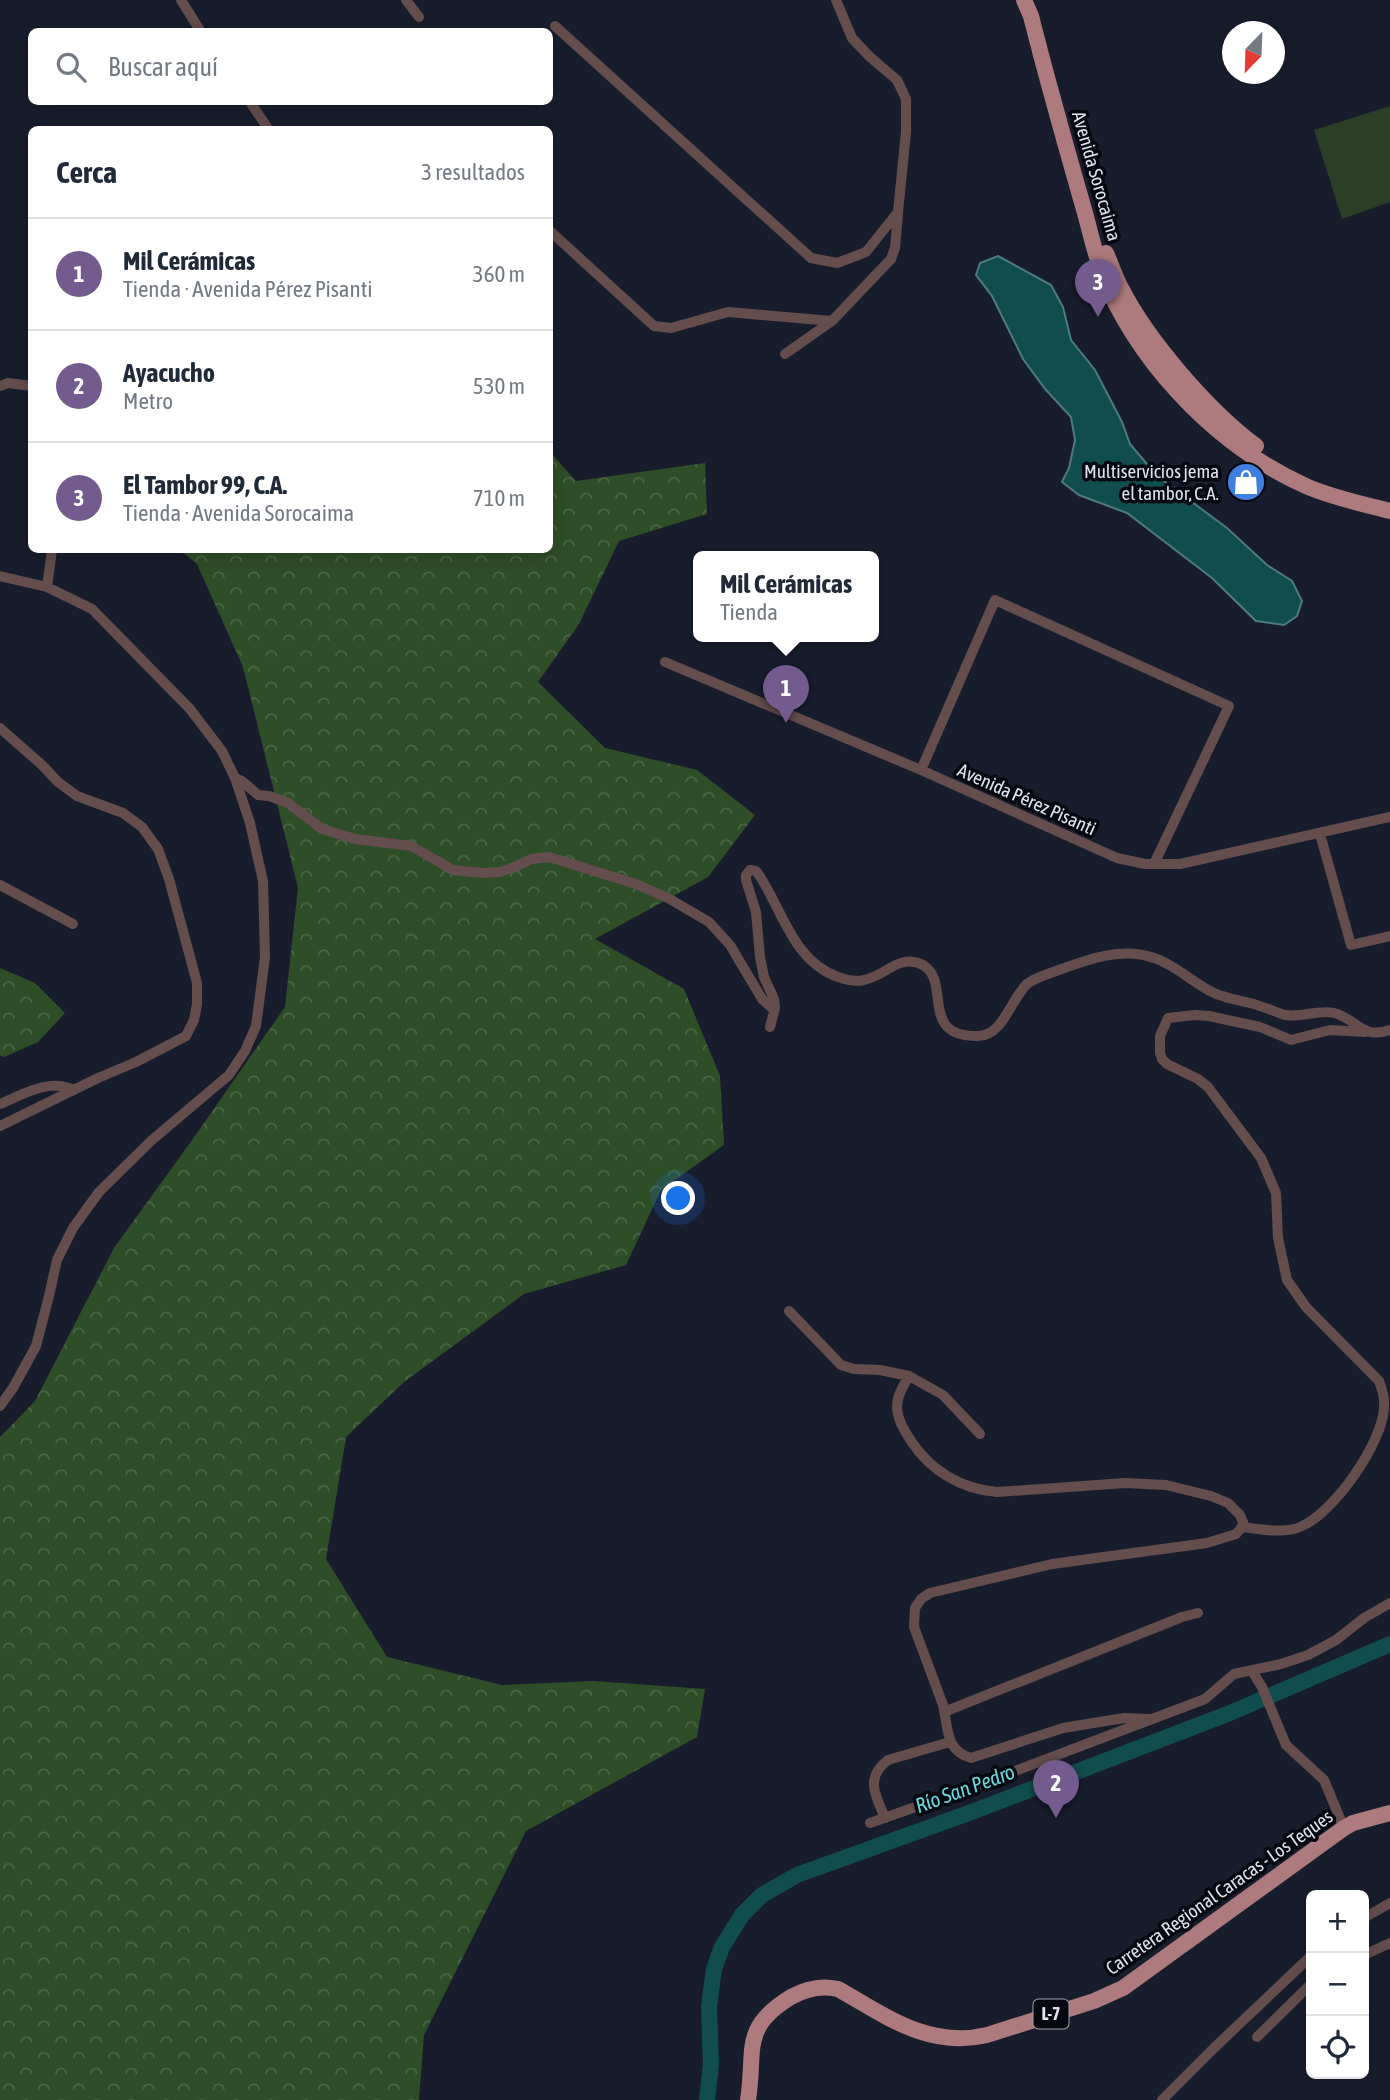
<!DOCTYPE html>
<html lang="es">
<head>
<meta charset="utf-8">
<style>
	body { margin:0; font-family:"Asap Condensed",sans-serif; background:#f2f2f3; color:#1f2937 }
	.controls { position:absolute; right:21px; bottom:21px; display:grid; overflow:hidden; border-radius:10px; box-shadow:0 4px 18px #0003 }
	.controls button { width:63px; height:63px; display:grid; place-items:center; padding:0; border:0; border-bottom:2px solid #e0e1e3; background:#fff; color:#1f2937; font:35px sans-serif }
	.compass { position:absolute; left:1222px; top:21px; width:63px; height:63px; border-radius:50%; background:#fff; box-shadow:0 4px 18px #0003; rotate:203deg }
	.you { position:absolute; left:679px; top:1199px; width:24px; height:24px; margin:-18px; border:5px solid #fff; border-radius:50%; background:#1a73e8; box-shadow:0 0 0 10px #1a73e833 }
	.badge { display:grid; place-items:center; width:46px; height:46px; border-radius:50%; background:#735c8d; color:#fff; font-size:23px; font-weight:700 }
	.pin { position:absolute; translate:-50% -58px; filter:drop-shadow(0 2px 4px #0008) }
	.pin::after { content:''; position:absolute; top:37px; width:24px; height:21px; background:inherit; clip-path:polygon(0 0,100% 0,50% 100%) }
	.popup { position:absolute; left:693px; top:551px; width:186px; height:91px; box-sizing:border-box; display:grid; place-content:center; border-radius:10px; background:#fff; filter:drop-shadow(0 2px 5px #0005); font-size:23px; white-space:nowrap; color:#747a83 }
	.popup b { font-size:26px; color:#1f2937 }
	.popup::after { content:''; position:absolute; left:50%; top:100%; margin-left:-14px; border:14px solid transparent; border-top-color:#fff }
	.list { margin:0; padding:0; list-style:none }
	h2 { display:flex; justify-content:space-between; align-items:center; height:91px; margin:0; padding:0 28px; font-size:30px }
	h2 small { font-size:23px; font-weight:400; color:#747a83 }
	.list li { display:grid; grid-template-columns:46px 1fr auto; gap:21px; align-items:center; box-sizing:border-box; height:112px; padding:0 28px; border-top:2px solid #e0e1e3 }
	.list b { display:block; font-size:26px; white-space:nowrap }
	.list p { margin:0; font-size:23px; white-space:nowrap; color:#747a83 }
	.list em { font-size:23px; font-style:normal; color:#747a83 }
	.icon { flex:none; width:38px; height:38px; fill:none; stroke:currentColor; stroke-width:2; stroke-linecap:round; stroke-linejoin:round }
	.map { position:relative; flex:none; width:1390px; height:2100px; overflow:hidden }
	.search { position:absolute; background:#fff; box-shadow:0 4px 18px #0003; left:28px; top:28px; width:525px; height:77px; display:flex; align-items:center; gap:18px; box-sizing:border-box; padding:0 24px; border-radius:10px; color:#747a83; font-size:26px }
	.panel { position:absolute; background:#fff; box-shadow:0 4px 18px #0003; left:28px; top:126px; width:525px; height:427px; border-radius:10px }
	.map>svg:first-child { display:block }
	.forest { fill:url(#forest-crowns) }
	.park { fill:#2a3f25 }
	.water { fill:#114d4f; stroke:#4f7a7f; stroke-width:2 }
	.lines { fill:none; stroke-linecap:round; stroke-linejoin:round }
	.river { stroke:#114d4f; stroke-width:16 }
	.street { stroke:#654d4e; stroke-width:10 }
	.primary { stroke:#ad7b7d; stroke-width:16 }
	.labels { text-anchor:middle; stroke-width:7; stroke-linejoin:round; paint-order:stroke }
	.shield { fill:#06080f; stroke:#9ea1ac; stroke-width:2 }
	.shield-label { font-size:18px; font-weight:bold; fill:#dfe3ef }
	.street-label { font-size:19px; fill:#dfe3ef; stroke:#06080f }
	.poi-label { font-size:19px; fill:#dfe3ef; stroke:#06080f; text-anchor:end }
	.water-label { font-size:21px; font-style:italic; fill:#68dadd; stroke:#06080f }
</style>
</head>
<body>
<div class="map">
<svg width="1390" height="2100" viewBox="0 0 1390 2100">
	<defs>
		<pattern id="forest-crowns" width="20" height="18" patternUnits="userSpaceOnUse" patternTransform="scale(1.75)"><rect width="20" height="18" fill="#2e4e27"/><path d="M2 6a3 3 0 1 1 6 0M12 15a3 3 0 1 1 6 0" fill="none" stroke="#4c6747"/></pattern>
	</defs>
	<rect width="100%" height="100%" fill="#181d2d"/>
	<!-- forest -->
	<path class="forest" d="M550 452 576 481 705 463 707 514 619 541 579 624 538 682 605 748 697 770 755 815 708 877 595 939 684 989 720 1076 724 1145 661 1190 626 1265 524 1294 404 1382 346 1437 326 1559 387 1657 502 1685 593 1681 705 1689 697 1737 526 1831 424 2035 419 2100H0V1437L35 1401 114 1248 190 1143 285 1007 298 888 243 667 197 564 180 550H550Z
		M0 968 35 983 65 1013 38 1042 4 1057 0 1056Z"/>
	<!-- park -->
	<path class="park" d="M1390 106V202L1342 219 1314 130Z"/>
	<!-- water -->
	<path class="water" d="M998 256 1051 285 1063 307 1071 340 1095 370 1122 422 1130 444 1157 476 1227 528 1267 565 1292 581 1302 601 1297 616 1284 625 1256 621 1212 578 1127 513 1079 495 1062 482 1069 468 1075 440 1071 417 1046 390 1023 359 992 296 976 275 980 263Z"/>
	<g class="lines">
		<!-- river -->
		<path class="river" d="M707 2100 711 2064 709 2006 714 1969 722 1947 742 1915 762 1895 797 1875 969 1813 1230 1713 1390 1644"/>
		<!-- street -->
		<path class="street" d="M181 0 201 32
			M406 0 419 17
			M555 26 811 258 837 263 866 252 898 212 906 132V99L897 80 870 57 852 38 836 0
			M250 102 269 130
			M550 231 654 326 671 328 728 312 832 321 891 259 895 248 898 214
			M785 354 832 321
			M0 386 8 383 32 386
			M0 576 47 587 92 609 190 709 222 751 235 778 250 823 263 881 265 957 256 1026 245 1051 229 1075 152 1140 99 1192 73 1228 57 1260 49 1296 36 1346 13 1388 0 1406
			M47 587 52 550
			M665 662 921 770 1117 858 1145 864H1180L1390 817
			M0 728 42 765 58 782 77 796 123 813 142 827 158 849 169 879 197 983V1004L194 1020 186 1036 136 1062 98 1078 0 1126
			M921 770 995 600 1229 706 1154 864
			M235 778 242 781 258 795 269 796 288 803 322 829 355 839 411 846 453 870 483 873 500 872 517 866 531 859 549 857 636 884 668 898 709 922 730 945 762 999 774 1010
			M1320 834 1351 945 1390 936
			M0 885 73 924
			M770 1027 775 1008 774 999 764 977 760 957 756 912 746 880V875L750 870 756 871 759 875C783 911 793 961 838 977 857 984 867 981 883 972 896 964 908 957 923 965 952 982 918 1037 978 1036 1003 1036 1011 999 1027 984 1036 977 1046 975 1056 971 1086 960 1122 946 1154 958 1176 965 1193 983 1214 993 1225 998 1238 1000 1250 1003 1262 1006 1273 1011 1285 1015 1302 1018 1318 1009 1334 1013 1356 1018 1361 1040 1390 1030
			M0 1104C24 1094 49 1078 74 1090
			M789 1311 841 1365 854 1369 880 1370 909 1376
			M980 1434 943 1395 909 1376C904 1385 897 1395 897 1406 897 1419 904 1430 911 1441 931 1471 961 1489 997 1492L1125 1483 1166 1485 1211 1496 1228 1503 1240 1515 1243 1522 1242 1527 1236 1534 1207 1543 1052 1564 930 1593 921 1599 915 1608 914 1627 943 1705C948 1726 945 1751 971 1758L1063 1728 1124 1718 1150 1719
			M1242 1527C1260 1529 1283 1534 1300 1527 1333 1514 1383 1443 1384 1407 1385 1399 1382 1389 1379 1381L1306 1307 1287 1280 1278 1238 1276 1193 1261 1158 1208 1087 1198 1079 1167 1064 1162 1059 1160 1053V1036L1168 1018 1195 1015 1209 1016 1260 1027 1291 1040 1330 1030 1365 1032
			M1252 1671 1262 1687 1286 1745 1324 1780 1344 1828
			M944 1712 1182 1617 1198 1613
			M885 1818C876 1796 864 1778 888 1760L950 1742
			M870 1823 978 1785 1205 1699 1234 1674 1281 1664 1308 1655 1336 1640 1364 1618 1390 1603
			M1364 1918 1390 1903
			M1364 1955 1390 1943
			M1257 2037 1311 1984
			M1162 2100 1214 2048 1311 1956"/>
		<!-- primary -->
		<path class="primary" d="M1024 0 1031 16C1047 80 1065 143 1083 206 1091 233 1096 262 1108 288 1147 373 1222 449 1308 487 1334 498 1363 504 1390 511
			M1106 253C1111 264 1115 277 1121 288 1148 341 1208 410 1256 446
			M748 2100C756 2050 740 2028 791 1997 805 1989 821 1985 838 1989 886 2016 929 2049 987 2035L1094 2001 1123 1988 1344 1828 1353 1823 1390 1813"/>
	</g>
	<!-- icons -->
	<defs>
		<g id="shop-disc" transform="scale(2.0125)"><circle r="9.5" fill="#3f7fe0" stroke="#06080f"/><path d="M-5-2.5h2.3a2.7 3.5 0 0 1 5.4 0H5L5.5 6h-11ZM-1.5-2.5h3a1.5 2.3 0 0 0-3 0Z" fill="#fff"/></g>
	</defs>
	<g fill-rule="evenodd">
		<use href="#shop-disc" x="1246" y="482"/>
	</g>
	<g class="labels">
		<!-- shield labels -->
		<rect class="shield" x="1033.5" y="1999.5" width="35" height="29" rx="5"/>
		<g class="shield-label">
			<text x="1051" y="2020">L-7</text>
		</g>
		<!-- street labels -->
		<g class="street-label">
			<text transform="translate(1097 176) rotate(74)" y="7">Avenida Sorocaima</text>
			<text transform="translate(1027 799) rotate(24)" y="7">Avenida Pérez Pisanti</text>
			<text transform="translate(1219 1892) rotate(-35)" y="7">Carretera Regional Caracas - Los Teques</text>
		</g>
		<!-- poi labels -->
		<g class="poi-label">
			<text x="1219" y="478">Multiservicios jema<tspan x="1219" dy="22">el tambor, C.A.</tspan></text>
		</g>
		<!-- water labels -->
		<g class="water-label">
			<text transform="translate(965 1789) rotate(-20)" y="7">Río San Pedro</text>
		</g>
	</g>
</svg>
<div class="controls">
<button>+</button>
<button>−</button>
<button><svg class="icon" aria-label="locate" viewBox="0 0 24 24"><circle cx="12" cy="12" r="6"/><path d="M12 2v4M12 18v4M2 12h4M18 12h4"/></svg></button>
</div>
<svg class="compass" viewBox="-18 -18 36 36"><path d="M0-13l5 13h-10z" fill="#e53935"/><path d="M0 13l5-13h-10z" fill="#747a83"/></svg>
<div class="you"></div>
<div class="pin badge" style="left:786px;top:723px">1</div>
<div class="popup"><b>Mil Cerámicas</b>Tienda</div>
<div class="pin badge" style="left:1056px;top:1818px">2</div>
<div class="pin badge" style="left:1098px;top:317px">3</div>
<div class="search"><svg class="icon" aria-label="search" viewBox="0 0 24 24"><circle cx="10" cy="10" r="6"/><path d="M15 15l6 6"/></svg>Buscar aquí</div>
<section class="panel">
<h2>Cerca<small>3 resultados</small></h2>
<ul class="list">
<li><span class="badge">1</span><div><b>Mil Cerámicas</b><p>Tienda · Avenida Pérez Pisanti</p></div><em>360 m</em></li>
<li><span class="badge">2</span><div><b>Ayacucho</b><p>Metro</p></div><em>530 m</em></li>
<li><span class="badge">3</span><div><b>El Tambor 99, C.A.</b><p>Tienda · Avenida Sorocaima</p></div><em>710 m</em></li>
</ul>
</section>
</div>
</body>
</html>
